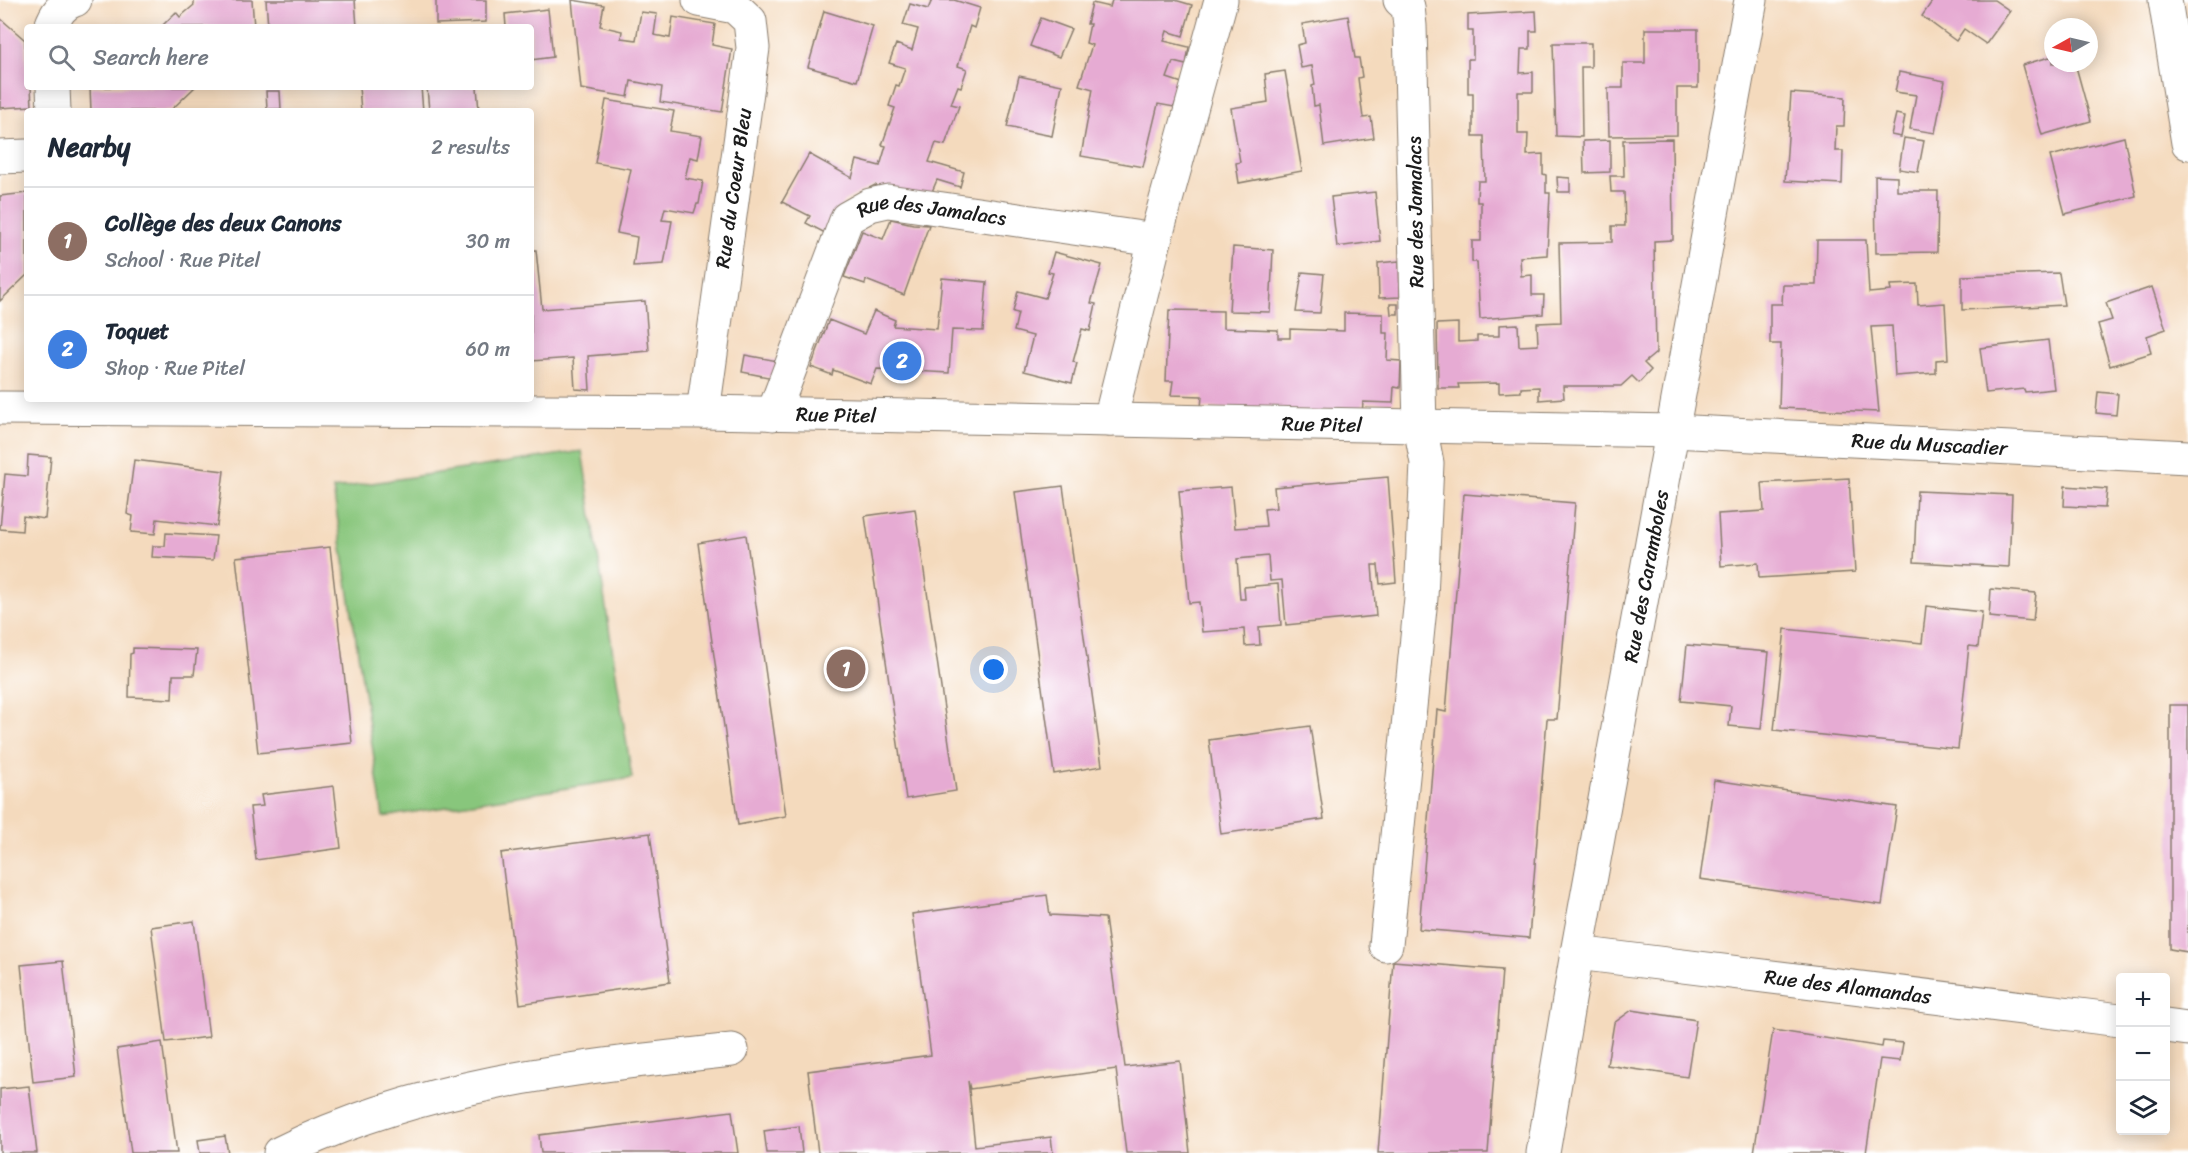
<!DOCTYPE html>
<html lang="en">
<head>
<meta charset="utf-8">
<style>
	body { margin:0; font-family:Sriracha,sans-serif; background:#f2f2f3; color:#1f2937 }
	.controls { position:absolute; right:18px; bottom:18px; display:grid; overflow:hidden; border-radius:6px; box-shadow:0 3px 15px #0003 }
	.controls button { width:54px; height:54px; display:grid; place-items:center; padding:0; border:0; border-bottom:2px solid #e0e1e3; background:#fff; color:#1f2937; font:30px sans-serif }
	.compass { position:absolute; left:2044px; top:18px; width:54px; height:54px; border-radius:50%; background:#fff; box-shadow:0 3px 15px #0003; rotate:262deg }
	.you { position:absolute; left:994px; top:670px; width:21px; height:21px; margin:-15px; border:4px solid #fff; border-radius:50%; background:#1a73e8; box-shadow:0 0 0 9px #1a73e833 }
	.badge { display:grid; place-items:center; width:39px; height:39px; border-radius:50%; background:#b5179e; color:#fff; font-size:20px; font-weight:700 }
	.pin { position:absolute; translate:-50% -50%; border:3px solid #fff; box-shadow:0 2px 6px #0006 }
	.list { margin:0; padding:0; list-style:none }
	h2 { display:flex; justify-content:space-between; align-items:center; height:78px; margin:0; padding:0 24px; font-size:26px }
	h2 small { font-size:20px; font-weight:400; color:#747a83 }
	.list li { display:grid; grid-template-columns:39px 1fr auto; gap:18px; align-items:center; box-sizing:border-box; height:108px; padding:0 24px; border-top:2px solid #e0e1e3 }
	.list b { display:block; font-size:22px; white-space:nowrap }
	.list p { margin:0; font-size:20px; white-space:nowrap; color:#747a83 }
	.list em { font-size:20px; font-style:normal; color:#747a83 }
	.icon { flex:none; width:33px; height:33px; fill:none; stroke:currentColor; stroke-width:2; stroke-linecap:round; stroke-linejoin:round }
	.map { position:relative; flex:none; width:2188px; height:1153px; overflow:hidden }
	.search { position:absolute; background:#fff; box-shadow:0 3px 15px #0003; left:24px; top:24px; width:510px; height:66px; display:flex; align-items:center; gap:15px; box-sizing:border-box; padding:0 21px; border-radius:6px; color:#747a83; font-size:22px }
	.panel { position:absolute; background:#fff; box-shadow:0 3px 15px #0003; left:24px; top:108px; width:510px; height:294px; border-radius:6px }
	.map>svg:first-child { display:block }
	.green { fill:#88c67c; stroke:#52714c; stroke-width:1.5 }
	.building { fill:#e6abd3 }
	.lines { fill:none; stroke-linecap:round; stroke-linejoin:round }
	.minor-casing { stroke:#887b6c; stroke-width:35 }
	.minor { stroke:#fff; stroke-width:33 }
	.labels { text-anchor:middle; stroke-width:4.5; stroke-linejoin:round; paint-order:stroke }
	.street-label { font-size:20px; fill:#1c1c1c; stroke:#fff }
</style>
</head>
<body>
<div class="map">
<svg width="2188" height="1153" viewBox="0 0 2188 1153">
	<rect width="100%" height="100%" fill="#fff"/>
	<filter id="ink" filterUnits="userSpaceOnUse"><feTurbulence type="fractalNoise" baseFrequency=".0167" numOctaves="2"/><feDisplacementMap in="SourceGraphic" scale="12" xChannelSelector="R" yChannelSelector="G"/><feConvolveMatrix kernelMatrix="1 2 1 2 8 2 1 2 1" color-interpolation-filters="sRGB"/></filter>
	<filter id="wash" filterUnits="userSpaceOnUse"><feTurbulence type="fractalNoise" baseFrequency=".008" numOctaves="4" result="noise"/><feDisplacementMap in="SourceGraphic" scale="24" xChannelSelector="R" yChannelSelector="G"/><feGaussianBlur stdDeviation="1.35" result="paint"/><feColorMatrix in="noise" values="0 0 0 0 0 0 0 0 0 0 0 0 0 0 0 0 0 1.4 0 .05"/><feComposite in="paint" operator="in"/></filter>
	<g filter="url(#wash)">
		<rect width="100%" height="100%" fill="#f4dabd"/>
		<!-- green -->
		<path class="green" d="M582 451 632 778 383 817 333 489Z"/>
		<g id="blocks">
			<!-- building -->
			<path class="building" d="M194 0H252L254 27H161L176 12 180 17 194 5Z
				M266 0H355L357 27H268Z
				M436 0H486V22L436 24Z
				M572 0 604 5 600 26 622 31 621 38 636 40 641 12 657 14 654 35 670 38 673 17 715 24 712 45 732 49 722 112 660 102 662 87 631 81 628 97 581 89Z
				M932 0H954L980 8 974 28 970 26 958 66 967 69 961 87 958 86 951 104 959 106 945 145 936 143 929 162 964 172 960 187 937 180 928 201H917L875 185 844 201 825 233 806 223 810 216 782 202 809 154 852 178 857 160 880 166 886 146 882 145 895 108 889 106 896 85 899 86 905 68 889 63 896 44 912 50 918 29 903 25 910 4 928 9Z
				M1112 0H1175L1192 5 1183 36 1167 31 1164 41 1189 47 1186 65 1173 62 1167 78 1182 83 1174 107 1158 104 1143 167 1081 156 1093 89 1079 85 1092 45 1086 43 1090 24H1087L1092 3 1110 7Z
				M1933 0H1994L2010 11 1986 44 1964 29 1956 41 1922 16Z
				M548 9 553 57 531 60V27H506L505 14Z
				M824 11 873 26 857 81 808 67Z
				M1536 11 1537 31H1530V49H1521L1520 73 1533 72V92H1518V134H1528L1527 155 1543 154V174L1546 175V193H1550L1547 255 1520 257 1521 276 1532 275V295H1544L1543 314 1480 319 1477 262H1472V241H1481V202H1477V198L1478 181H1485L1484 136H1473V93H1468V59H1473V31H1468V15Z
				M1348 16 1355 58H1359L1362 77 1358 78 1363 118 1371 117 1374 138 1324 146 1319 105 1314 106 1312 86 1315 85 1312 66 1301 68 1297 45 1305 43 1302 24Z
				M0 18 25 40 27 87H31L32 106 0 108Z
				M1041 18 1071 29 1059 57 1030 46Z
				M1645 29H1698V88H1677V135L1609 136 1608 88H1623V63H1645Z
				M1553 43H1591V67H1581L1582 137 1556 136Z
				M2053 56V63H2075L2091 121 2042 135 2022 65Z
				M1285 71 1302 171 1239 183 1236 163 1240 162 1231 108 1268 102 1265 74Z
				M1899 72 1945 81 1935 133 1910 129 1916 95 1895 92Z
				M1019 76 1062 85 1052 136 1007 127Z
				M90 87H195L170 111H91Z
				M359 87H421L423 111H361Z
				M427 87H477L479 111H429Z
				M266 91H280L281 109H267Z
				M1791 93 1845 97 1844 126H1836L1835 151H1843L1842 184 1785 181Z
				M606 100 674 111 670 131 702 136 698 159 690 157 685 178 703 181 699 204H697L694 213 665 208 662 220 672 221 664 264 633 266 637 237 617 233 631 169 595 163Z
				M1896 114 1905 116 1901 137 1891 135Z
				M2124 137 2136 196 2065 214 2050 156Z
				M1904 138 1924 141 1918 172 1899 169Z
				M1672 139 1673 240 1654 241 1656 353 1644 363 1651 370 1639 383 1632 376 1621 386H1563L1564 398 1539 400V387L1521 388V392L1499 393V383L1458 384 1459 388H1438L1437 324 1458 323V342L1477 341V336H1499V325L1518 324 1519 346 1538 345 1537 323 1561 322 1559 243 1612 242V226H1625L1624 192H1611L1610 176H1624L1623 140Z
				M1610 140V172L1584 173 1583 141Z
				M1875 176 1897 177V191H1938L1937 252 1876 253Z
				M1557 177 1570 178V192H1558Z
				M1375 192 1380 241 1337 247 1331 197Z
				M27 193V275L0 301V196Z
				M891 219 913 224 929 225 904 295 866 280 865 284 844 277 862 231 883 239Z
				M1817 240H1866L1869 293 1891 291 1890 285 1917 284 1918 305 1945 303 1948 359 1936 360V373L1895 376 1892 326 1871 327 1879 412 1779 408 1781 344H1770V304H1782L1783 285H1816Z
				M1233 247 1273 250 1270 312 1229 311Z
				M531 250H536L542 309 645 301 649 351 588 356 590 390 575 389 573 358 531 361Z
				M1054 252 1102 265 1091 303 1096 304 1090 331 1082 329 1073 362 1077 363 1072 383 1024 371 1033 336 1014 331 1018 313 1013 312 1018 291 1045 298 1053 273 1048 272Z
				M1399 261 1400 297 1379 298 1378 263Z
				M1302 272 1324 274 1320 313 1296 312Z
				M2059 273 2064 305 1962 310V276Z
				M942 278 987 282 983 331 952 330 949 373 877 369 871 384 833 370 832 375 811 367 829 320 864 334 874 311 895 320 893 326 937 329Z
				M2152 287 2166 329 2147 336 2151 353 2110 366 2098 324 2112 320 2106 303Z
				M1390 304H1398V314H1391Z
				M1169 310 1223 311V328L1278 330V338H1290V329L1344 331V313L1383 314V333H1388L1387 360 1401 361 1400 388 1394 387 1393 403 1363 402 1362 415 1201 408 1202 396 1171 395 1173 381H1166Z
				M2048 340 2054 389 2025 392 2024 389 1986 393 1980 348Z
				M745 355 778 361 773 378 742 372Z
				M2098 392 2118 394 2116 415 2096 413Z
				M28 455 51 457 45 519 23 516 22 531 0 529 5 474 27 476Z
				M134 460 224 471 217 526 157 519 155 534 131 532 133 516 127 514Z
				M1388 477 1396 582 1380 584 1378 565H1372L1376 616 1286 625 1282 580 1270 581 1268 556 1237 559 1240 599H1245L1244 587 1278 584 1281 625 1259 627 1260 645 1245 646 1244 629 1202 632 1199 602 1189 603 1179 491 1231 487 1235 528 1266 526 1264 509 1276 508 1274 487Z
				M1849 478 1855 572 1759 578 1758 563 1721 566 1718 514 1764 511 1762 483Z
				M1063 486 1102 766 1054 774 1015 492Z
				M2065 486 2107 489 2105 508 2064 506Z
				M1917 491 2012 495 2009 567 1914 562Z
				M1464 494 1575 503 1557 719H1547L1529 938 1419 929 1437 710 1446 712Z
				M915 509 956 791 906 799 865 516Z
				M166 533 216 536 213 560 152 557 153 546H165Z
				M746 535 786 816 738 825 698 543Z
				M330 547 352 743 258 753 236 557Z
				M1991 589 2036 593 2033 621 1989 617Z
				M1926 606 1982 612 1978 647 1969 646 1958 749 1774 730 1785 629 1922 643Z
				M1687 645 1769 652 1761 729 1729 726 1731 706 1681 701Z
				M133 648 197 650 194 675H173L172 699 129 697 130 654 133 653Z
				M2170 705H2188V952L2170 949Z
				M1310 726 1324 819 1221 834 1209 740Z
				M1714 780 1897 807 1882 905 1700 879Z
				M334 786 341 848 256 860 250 807 263 806 261 795Z
				M650 833 670 982 520 1004 501 853Z
				M1047 895 1050 915 1105 918 1125 1067 1180 1061 1190 1153H1126L1116 1069 970 1089 968 1081 975 1146 1051 1137 1053 1153H818L808 1071 931 1055 912 914Z
				M194 921 209 1037 166 1042 151 927Z
				M63 961 76 1077 33 1082 21 965Z
				M1393 961 1502 970 1488 1153H1378Z
				M1632 1010 1696 1020 1687 1077 1607 1065 1614 1023Z
				M1773 1030 1882 1047 1883 1041 1903 1043 1900 1061 1880 1059 1866 1153H1754Z
				M162 1042 177 1153H131L117 1049Z
				M29 1086 37 1153H0V1089Z
				M732 1111 738 1153H541L539 1135Z
				M799 1126 802 1153H767L764 1131Z
				M225 1136 228 1153H200L198 1140Z"/>
		</g>
	</g>
	<g filter="url(#ink)">
		<use href="#blocks" fill-opacity="0" stroke="#887b6c" stroke-width="1.5"/>
		<g class="lines">
			<!-- minor casing -->
			<g class="minor-casing">
				<g id="minor">
					<path d="M699 0 735 7 750 21 753 48 703 412"/>
					<path d="M2165 0 2188 143"/>
					<path d="M51 27C55 15 63 3 75 0"/>
					<path d="M53 87 54 111"/>
					<path d="M0 157 27 156"/>
					<path id="s1" d="M0 408 703 412 1672 431 2188 457"/>
					<path id="s2" d="M773 414 847 218 870 205 888 201 1155 240"/>
					<path d="M1110 420 1155 240 1221 0"/>
					<path d="M1386 945 1421 598 1427 463 1420 426 1410 26 1408 7 1400 0"/>
					<path id="s3" d="M1577 953 2120 1020"/>
					<path d="M2166 1026 2188 1029"/>
					<path d="M280 1153C420 1083 578 1067 732 1050"/>
					<path id="s4" d="M1543 1153 1577 953 1751 0"/>
				</g>
			</g>
			<!-- minor -->
			<use href="#minor" class="minor"/>
		</g>
	</g>
	<g class="labels">
		<!-- street labels -->
		<g class="street-label">
			<text transform="translate(733 188) rotate(-82)" y="7">Rue du Coeur Bleu</text>
			<text transform="translate(1415 212) rotate(-91)" y="7">Rue des Jamalacs</text>
			<text dy="7" stroke="none"><textPath href="#s2" startOffset="298">Rue des Jamalacs</textPath></text>
			<text dy="7" stroke="none"><textPath href="#s1" startOffset="836">Rue Pitel</textPath></text>
			<text dy="7" stroke="none"><textPath href="#s1" startOffset="1322">Rue Pitel</textPath></text>
			<text dy="7" stroke="none"><textPath href="#s1" startOffset="1930">Rue du Muscadier</textPath></text>
			<text dy="7" stroke="none"><textPath href="#s4" startOffset="586">Rue des Caramboles</textPath></text>
			<text dy="7" stroke="none"><textPath href="#s3" startOffset="273">Rue des Alamandas</textPath></text>
		</g>
	</g>
</svg>
<div class="controls">
<button>+</button>
<button>−</button>
<button><svg class="icon" aria-label="layers" viewBox="0 0 24 24"><path d="M12 4l9 5-9 5-9-5zM3 14l9 5 9-5"/></svg></button>
</div>
<svg class="compass" viewBox="-18 -18 36 36"><path d="M0-13l5 13h-10z" fill="#e53935"/><path d="M0 13l5-13h-10z" fill="#747a83"/></svg>
<div class="you"></div>
<div class="pin badge" style="left:846px;top:669px;background:#8d6e63">1</div>
<div class="pin badge" style="left:902px;top:361px;background:#3f7fe0">2</div>
<div class="search"><svg class="icon" aria-label="search" viewBox="0 0 24 24"><circle cx="10" cy="10" r="6"/><path d="M15 15l6 6"/></svg>Search here</div>
<section class="panel">
<h2>Nearby<small>2 results</small></h2>
<ul class="list">
<li><span class="badge" style="background:#8d6e63">1</span><div><b>Collège des deux Canons</b><p>School · Rue Pitel</p></div><em>30 m</em></li>
<li><span class="badge" style="background:#3f7fe0">2</span><div><b>Toquet</b><p>Shop · Rue Pitel</p></div><em>60 m</em></li>
</ul>
</section>
</div>
</body>
</html>
